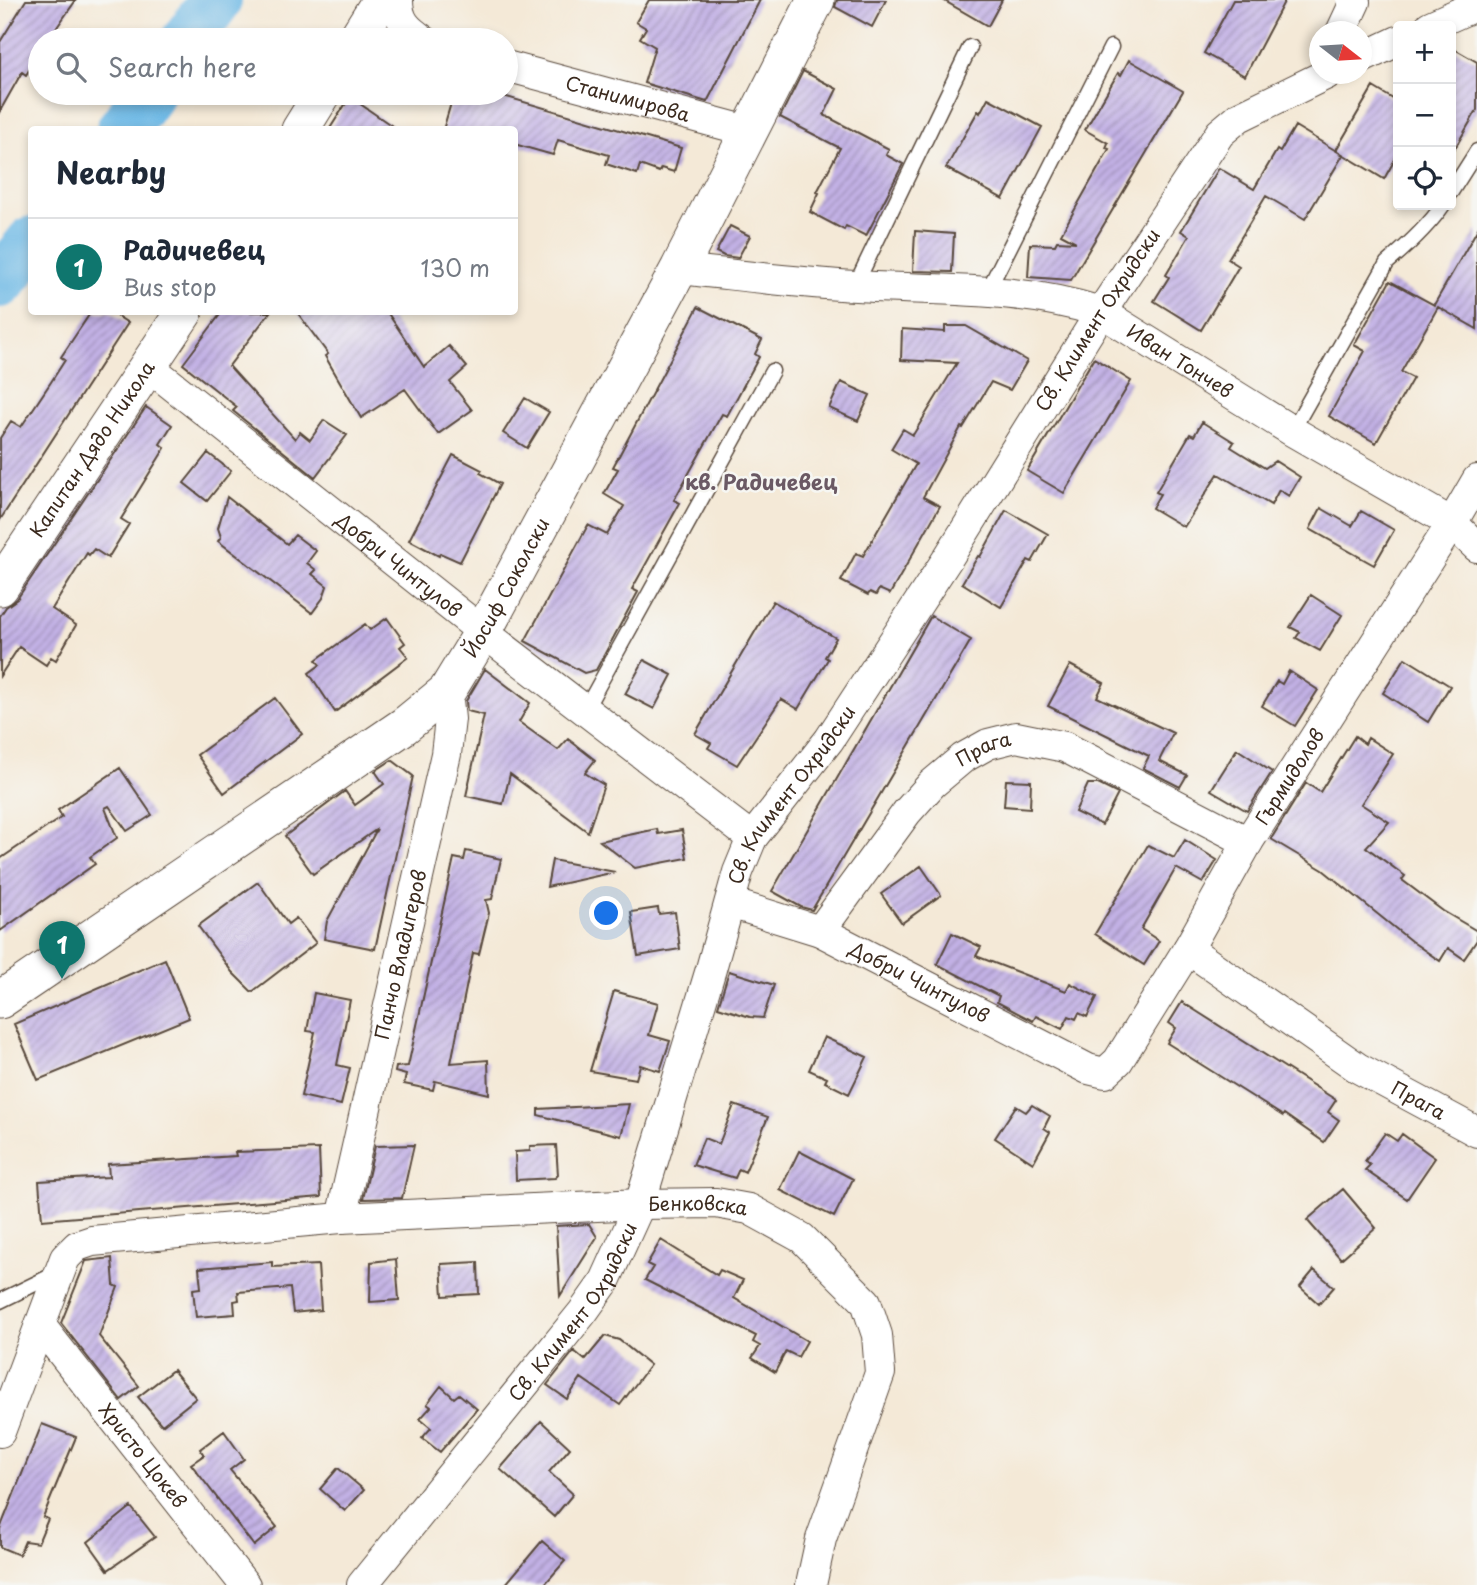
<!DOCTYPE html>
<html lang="en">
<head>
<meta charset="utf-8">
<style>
	body { margin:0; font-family:"Playpen Sans",sans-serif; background:#f6f6f7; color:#1f2937 }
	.controls { position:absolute; right:21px; top:21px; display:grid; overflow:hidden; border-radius:7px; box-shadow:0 4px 10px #0003 }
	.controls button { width:63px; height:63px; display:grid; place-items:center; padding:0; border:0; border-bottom:2px solid #e0e1e3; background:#fff; color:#1f2937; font:35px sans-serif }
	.compass { position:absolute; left:1309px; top:21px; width:63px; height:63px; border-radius:50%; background:#fff; box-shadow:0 4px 10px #0003; rotate:107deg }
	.you { position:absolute; left:607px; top:914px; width:24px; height:24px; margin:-18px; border:5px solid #fff; border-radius:50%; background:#1a73e8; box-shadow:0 0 0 10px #1a73e833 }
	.badge { display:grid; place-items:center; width:46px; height:46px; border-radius:50%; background:#0f766e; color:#fff; font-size:23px; font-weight:700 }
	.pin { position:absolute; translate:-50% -58px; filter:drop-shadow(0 2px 4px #0008) }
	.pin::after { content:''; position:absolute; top:37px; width:24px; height:21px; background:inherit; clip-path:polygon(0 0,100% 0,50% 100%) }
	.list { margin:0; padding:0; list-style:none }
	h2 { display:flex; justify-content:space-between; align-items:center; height:91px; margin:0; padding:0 28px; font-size:30px }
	h2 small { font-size:23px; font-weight:400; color:#747a83 }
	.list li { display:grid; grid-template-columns:46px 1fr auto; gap:21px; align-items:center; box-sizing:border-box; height:98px; padding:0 28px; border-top:2px solid #e0e1e3 }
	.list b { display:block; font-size:26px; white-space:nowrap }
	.list p { margin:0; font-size:23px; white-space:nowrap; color:#747a83 }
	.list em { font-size:23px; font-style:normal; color:#747a83 }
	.icon { flex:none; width:38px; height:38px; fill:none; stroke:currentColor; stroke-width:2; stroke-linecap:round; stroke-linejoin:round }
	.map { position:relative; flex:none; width:1477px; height:1585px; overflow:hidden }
	.search { position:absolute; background:#fff; box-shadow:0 4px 10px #0003; left:28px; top:28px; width:490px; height:77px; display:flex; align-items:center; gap:18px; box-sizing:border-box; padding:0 24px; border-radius:38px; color:#747a83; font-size:26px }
	.panel { position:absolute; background:#fff; box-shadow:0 4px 10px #0003; left:28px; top:126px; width:490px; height:189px; border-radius:7px }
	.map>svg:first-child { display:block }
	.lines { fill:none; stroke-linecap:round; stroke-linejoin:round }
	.river { stroke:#6cb8e5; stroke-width:52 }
	.building { fill:url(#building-hatch) }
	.service-casing { stroke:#57473a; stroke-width:17 }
	.minor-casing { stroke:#57473a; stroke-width:32 }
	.tertiary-casing { stroke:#57473a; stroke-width:39 }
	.service { stroke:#fff; stroke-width:14 }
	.minor { stroke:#fff; stroke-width:30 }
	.tertiary { stroke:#fff; stroke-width:37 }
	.labels { text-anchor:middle; stroke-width:5; stroke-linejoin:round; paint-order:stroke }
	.street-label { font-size:19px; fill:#3b2a1e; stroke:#f6f6f2 }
	.neighbourhood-label { font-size:21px; font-weight:bold; fill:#6a5964; stroke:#f6f6f2 }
</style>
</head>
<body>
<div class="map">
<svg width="1477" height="1585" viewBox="0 0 1477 1585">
	<defs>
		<pattern id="building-hatch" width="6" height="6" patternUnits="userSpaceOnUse" patternTransform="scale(1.75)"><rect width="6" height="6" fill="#c2b1e5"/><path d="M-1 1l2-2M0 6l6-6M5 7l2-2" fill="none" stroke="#9f90b9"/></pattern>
	</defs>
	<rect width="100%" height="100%" fill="#f6f6f2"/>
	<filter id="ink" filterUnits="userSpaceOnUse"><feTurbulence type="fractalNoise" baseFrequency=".0143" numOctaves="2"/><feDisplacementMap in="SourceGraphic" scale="14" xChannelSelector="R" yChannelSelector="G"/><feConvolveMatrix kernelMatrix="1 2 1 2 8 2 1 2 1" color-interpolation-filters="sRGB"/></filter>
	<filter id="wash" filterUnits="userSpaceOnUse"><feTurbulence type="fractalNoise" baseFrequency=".00686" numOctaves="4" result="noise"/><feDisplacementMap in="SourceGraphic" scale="28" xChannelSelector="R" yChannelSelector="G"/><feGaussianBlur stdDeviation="1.57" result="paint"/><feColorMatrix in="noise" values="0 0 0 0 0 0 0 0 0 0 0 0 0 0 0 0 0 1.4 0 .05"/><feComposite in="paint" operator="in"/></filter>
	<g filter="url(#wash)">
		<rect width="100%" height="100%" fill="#f4e9d7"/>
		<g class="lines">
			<!-- river -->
			<path class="river" d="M187 40 216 0
				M122 130 149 93
				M0 282 32 242"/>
		</g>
		<g id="blocks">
			<!-- building -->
			<path class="building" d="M26 0H76L48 40H40V52L26 75 22 72 0 111V42Z
				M649 0H760L707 102 644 83 655 47 640 38 646 28 636 22Z
				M837 0H886L872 27 835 7Z
				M943 0H1002L988 26Z
				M1233 0H1285L1245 76 1204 53Z
				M1451 47 1477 62V110L1451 155Z
				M1129 60 1183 91 1071 280 1028 277 1030 244 1055 245 1057 241 1076 242 1061 234 1109 149 1106 148 1108 143 1085 130 1118 73 1121 75Z
				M803 71 837 89 824 115 889 149 886 155 903 164 866 236 846 226 844 230 810 212 819 193 817 192 840 148 780 117Z
				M1373 87 1398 102V154L1384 179 1336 150Z
				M454 93H493L681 148 674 172 661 168 659 172 640 165 637 174 606 164 609 155 558 140 553 155 514 144V130H443Z
				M350 97 398 130H329Z
				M988 98 1042 127 1003 199 946 168 978 111 980 113Z
				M1295 126 1343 155 1305 219 1266 196 1228 259 1239 266 1201 330 1154 301 1169 277 1166 275 1189 236 1181 231 1219 168 1254 189 1277 150 1280 152Z
				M730 226 750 236 738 258 724 256 716 252Z
				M1477 230V329L1438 307 1401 372 1413 378 1376 443 1329 416 1365 351 1354 345 1390 281 1434 305Z
				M915 231 954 234 952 272 913 271Z
				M698 307 762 340 755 354 759 357 727 416 722 414 674 500 680 503 632 589 638 592 596 670 584 673 525 641 588 525 607 535 624 506 604 494 618 469 613 467Z
				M91 312H111L128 323 0 520V438L11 421 21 427 51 382 65 360 61 357Z
				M222 312H270L229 366 295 439 300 432 310 440 324 420 347 435 315 477 233 411 237 407 183 364Z
				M297 312H387L424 367 449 346 467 367 450 382 472 410 438 434 405 389 361 418 325 356 328 354Z
				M945 326H966L1027 361 1010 390 991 382 963 428 961 427 923 497 940 506 890 594 879 589 876 595 870 592 868 595 841 581 856 553 863 556 916 464 891 449 903 429 913 435 957 363 901 360 902 329 945 332Z
				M1094 358 1131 381 1064 493 1027 471Z
				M841 382 870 395 858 421 829 408Z
				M525 398 549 412 527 448 503 433Z
				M146 407 172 425 160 444 165 448 121 519 129 524 108 558 94 549 89 555 87 553 52 609 76 625 56 660 51 657 46 665 19 647 0 676V616L6 607 17 599Z
				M1202 422 1234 442 1231 447 1265 468 1275 461 1300 477 1289 496 1279 490 1271 505 1218 474 1184 527 1152 508 1160 494 1156 492 1190 434 1194 436Z
				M208 453 231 471 207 501 184 483Z
				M453 455 482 470 480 473 500 484 460 562 440 553 439 556 409 540Z
				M227 497 287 544 295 535 316 551 307 563 316 570 312 574 327 586 323 598 312 613 218 541 221 537 218 528Z
				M1321 508 1352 526 1361 511 1394 530 1374 565 1310 529Z
				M1006 510 1048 534 1032 562 1028 560 1001 607 962 583 978 556 980 557Z
				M1311 595 1342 615 1320 651 1296 638 1300 632 1290 627Z
				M773 601 836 638 825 657 828 659 798 709 781 699 737 765 708 748 711 743 695 734Z
				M931 616 971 640 812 910 801 907 772 891Z
				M387 618 405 643 400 647 408 657 335 712 309 673 320 665 316 660 365 624 370 630Z
				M1405 658 1450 686 1428 722 1383 693Z
				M644 660 672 675 654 709 625 694Z
				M1070 665 1104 683 1097 697 1173 733 1159 761 1187 775 1180 787 1143 768 1149 756 1048 706Z
				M485 669 530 703 519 722 558 750 568 739 595 760 585 773 604 785 588 832 510 774 503 804 466 796 484 715 467 711 466 701Z
				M1289 671 1318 690 1295 726 1262 706 1277 681 1282 684Z
				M275 698 302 734 224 793 197 755Z
				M1355 736 1365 744 1368 738 1393 754 1361 804 1389 822 1366 847 1405 876 1402 880 1443 911 1477 931V940L1464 959 1448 948 1440 961 1411 941 1323 870 1271 839 1306 783 1320 792Z
				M1237 749 1272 772 1247 811 1211 790Z
				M392 760 413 776 375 949 324 939 327 921 377 829 313 874 285 836 345 791 355 805 384 784 375 771Z
				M120 768 152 815 127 831 109 806 105 808 117 838 90 857 95 864 0 931V859L62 817 58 810Z
				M1006 780 1031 781 1030 808 1004 806Z
				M1088 784H1098L1118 794 1102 825 1075 812Z
				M657 829 658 834 682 830 687 858 635 868 600 841Z
				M1185 840 1217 860 1203 883 1176 868 1141 929 1159 941 1144 965 1095 934 1148 845 1174 858Z
				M466 851 501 859 492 899 486 900 489 913 479 954 473 953 451 1063 488 1060 489 1094 435 1081 433 1090 404 1084 406 1075 395 1072 396 1067 408 1066 454 858 464 860Z
				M552 860 615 872 547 887Z
				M921 866 941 895 902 923 881 894Z
				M258 882 288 924 296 918 316 943 252 992 232 972 198 926Z
				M658 908 659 914 675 912 680 949 638 956 631 912Z
				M952 933 981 947 976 956 1066 991 1070 983 1097 997 1087 1017 1079 1013 1076 1019 1069 1016 1062 1029 1036 1016 1033 1021 997 1002 999 996 937 964Z
				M165 959 189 1018 38 1080 14 1024Z
				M729 971 774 985 763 1018 750 1017 718 1007Z
				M614 991 658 1003 649 1035 670 1041 660 1071 640 1065 636 1079 590 1071Z
				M314 993 350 1000 337 1065 350 1068 341 1105 301 1096 315 1032 307 1031Z
				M1182 1002 1336 1100 1328 1112 1339 1120 1324 1142 1284 1114 1283 1116 1167 1043 1176 1028 1169 1023Z
				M824 1037 867 1057 849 1094 825 1082 827 1078 809 1070Z
				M629 1104 621 1136 538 1115V1109Z
				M734 1105 768 1117 745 1172 739 1169 735 1178 693 1165 704 1138 719 1144Z
				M1032 1105 1050 1116 1044 1128 1050 1132 1033 1163 995 1138 1016 1106 1026 1112Z
				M1385 1133 1397 1141 1402 1134 1435 1158 1407 1199 1365 1170 1370 1165 1365 1161Z
				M414 1145 402 1198 363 1199 375 1146Z
				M556 1145 558 1175 555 1178 516 1180 515 1152 530 1151V1146Z
				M319 1149 321 1197 42 1220 39 1181 109 1177 108 1164 236 1156 235 1152Z
				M799 1151 853 1179 834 1217 780 1190Z
				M1343 1189 1376 1228 1341 1259 1307 1220Z
				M589 1224 597 1237 560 1296 556 1226Z
				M661 1240 717 1275 720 1270 743 1280 734 1298 807 1341 798 1357 786 1351 775 1372 752 1358 760 1346 753 1342 756 1336 645 1280 653 1267 647 1264Z
				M112 1258 114 1285 118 1287 99 1336 139 1386 121 1400 61 1323 86 1261Z
				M396 1259 399 1300 370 1302 371 1262Z
				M272 1262V1267L318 1265 321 1310 293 1313 290 1288 238 1292 239 1300 234 1301 235 1314 196 1317 193 1289 201 1288 199 1268Z
				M478 1262 479 1294 443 1296 441 1264Z
				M1314 1270 1334 1287 1319 1304 1300 1287Z
				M605 1336 619 1340 650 1365 620 1405 581 1378 567 1399 547 1385 574 1351 585 1360Z
				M173 1370 196 1398 162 1425 138 1397Z
				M441 1386 454 1398 459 1394 477 1409 440 1452 422 1438 431 1428 420 1419 431 1407 427 1404Z
				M541 1421 570 1448 549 1472 573 1494 554 1517 500 1469Z
				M42 1424 76 1437 43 1517 48 1519 38 1543 25 1541 19 1555 0 1547V1529Z
				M224 1431 244 1459 230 1470 277 1527 254 1546 191 1464 204 1455 200 1449Z
				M338 1468 364 1490 345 1511 320 1489Z
				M131 1507 155 1537 108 1570 88 1542Z
				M542 1541 565 1561 544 1585H505Z"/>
		</g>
	</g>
	<g filter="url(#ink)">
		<use href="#blocks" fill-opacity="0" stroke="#57473a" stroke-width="2"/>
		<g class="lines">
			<!-- service casing -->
			<g class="service-casing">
				<path id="service" d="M1451 192 1477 151
					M855 286 970 47
					M988 290 1111 47
					M1292 431 1387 263C1407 246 1428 227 1443 205
					M585 710 772 371
					M0 1301 55 1274"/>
			</g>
			<!-- minor casing -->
			<g class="minor-casing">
				<g id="minor">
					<path d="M398 0C398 21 407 29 423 40"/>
					<path d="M1430 26 1477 5"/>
					<path d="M1341 32 1355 2 1352 0"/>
					<path d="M1362 58 1398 41"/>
					<path id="s1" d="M506 66 748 131"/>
					<path id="s2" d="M679 269C738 275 797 283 856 286 942 291 1017 286 1101 312L1292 431 1452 523 1477 547"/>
					<path id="s3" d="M148 366 483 632 752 838"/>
					<path id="s4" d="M730 903 820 931 1088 1069 1105 1073 1118 1061 1188 949 1248 842 1452 523 1477 480"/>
					<path id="s5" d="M820 931 907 812 932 784 963 758 988 744 1016 737 1065 747 1248 842"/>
					<path id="s6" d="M1188 949 1358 1068 1477 1132"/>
					<path id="s7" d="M341 1218 446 754 450 719 447 691"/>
					<path id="s8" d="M40 1325 245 1585"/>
					<path id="s9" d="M0 1432 65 1258 77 1246 92 1241 341 1218 640 1204 716 1203 749 1209 802 1238 866 1302 877 1335 880 1373 821 1539 811 1585"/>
					<path id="s10" d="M362 1585 583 1312 605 1281 640 1204 711 969 738 872 752 838 829 740 948 558 1101 312 1220 133 1239 117 1327 74"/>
				</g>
			</g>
			<!-- tertiary casing -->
			<g class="tertiary-casing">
				<g id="tertiary">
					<path d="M356 40 381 0"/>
					<path d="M300 130 323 93"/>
					<path id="s11" d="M0 587 184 312"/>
					<path id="s12" d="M0 1000 404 726 447 691 483 632 679 269 816 0"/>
				</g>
			</g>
			<!-- service -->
			<use href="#service" class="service"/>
			<!-- minor -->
			<use href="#minor" class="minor"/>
			<!-- tertiary -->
			<use href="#tertiary" class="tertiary"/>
		</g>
	</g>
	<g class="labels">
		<!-- street labels -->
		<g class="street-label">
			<text dy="7" stroke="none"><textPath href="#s1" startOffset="126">Станимирова</textPath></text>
			<text dy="7" stroke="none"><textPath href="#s10" startOffset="1480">Св. Климент Охридски</textPath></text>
			<text dy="7" stroke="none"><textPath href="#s2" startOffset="518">Иван Тончев</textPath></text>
			<text dy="7" stroke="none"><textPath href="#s11" startOffset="166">Капитан Дядо Никола</textPath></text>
			<text dy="7" stroke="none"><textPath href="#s3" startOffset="320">Добри Чинтулов</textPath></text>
			<text dy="7" stroke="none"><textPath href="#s12" startOffset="663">Йосиф Соколски</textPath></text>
			<text dy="7" stroke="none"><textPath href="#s5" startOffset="248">Прага</textPath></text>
			<text dy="7" stroke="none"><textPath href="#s4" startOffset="763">Гърмидолов</textPath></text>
			<text dy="7" stroke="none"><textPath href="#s10" startOffset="914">Св. Климент Охридски</textPath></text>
			<text dy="7" stroke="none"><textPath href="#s7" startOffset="270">Панчо Владигеров</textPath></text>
			<text dy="7" stroke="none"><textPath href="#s4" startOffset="206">Добри Чинтулов</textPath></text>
			<text dy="7" stroke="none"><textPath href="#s6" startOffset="276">Прага</textPath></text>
			<text dy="7" stroke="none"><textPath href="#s9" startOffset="826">Бенковска</textPath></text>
			<text dy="7" stroke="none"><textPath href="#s10" startOffset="346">Св. Климент Охридски</textPath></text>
			<text dy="7" stroke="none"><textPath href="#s8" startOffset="166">Христо Цокев</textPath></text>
		</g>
		<!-- neighbourhood labels -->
		<g class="neighbourhood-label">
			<text x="761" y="490">кв. Радичевец</text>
		</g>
	</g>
</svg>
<div class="controls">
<button>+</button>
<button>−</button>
<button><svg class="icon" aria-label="locate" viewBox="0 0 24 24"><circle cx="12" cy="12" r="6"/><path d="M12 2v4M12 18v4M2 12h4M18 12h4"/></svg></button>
</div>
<svg class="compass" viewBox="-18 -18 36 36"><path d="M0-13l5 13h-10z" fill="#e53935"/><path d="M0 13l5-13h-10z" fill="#747a83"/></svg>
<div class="you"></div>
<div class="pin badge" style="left:62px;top:979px">1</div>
<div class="search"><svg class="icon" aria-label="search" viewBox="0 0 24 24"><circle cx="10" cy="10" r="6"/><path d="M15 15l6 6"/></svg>Search here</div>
<section class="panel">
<h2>Nearby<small></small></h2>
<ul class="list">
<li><span class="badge">1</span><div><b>Радичевец</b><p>Bus stop</p></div><em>130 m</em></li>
</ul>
</section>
</div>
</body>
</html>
